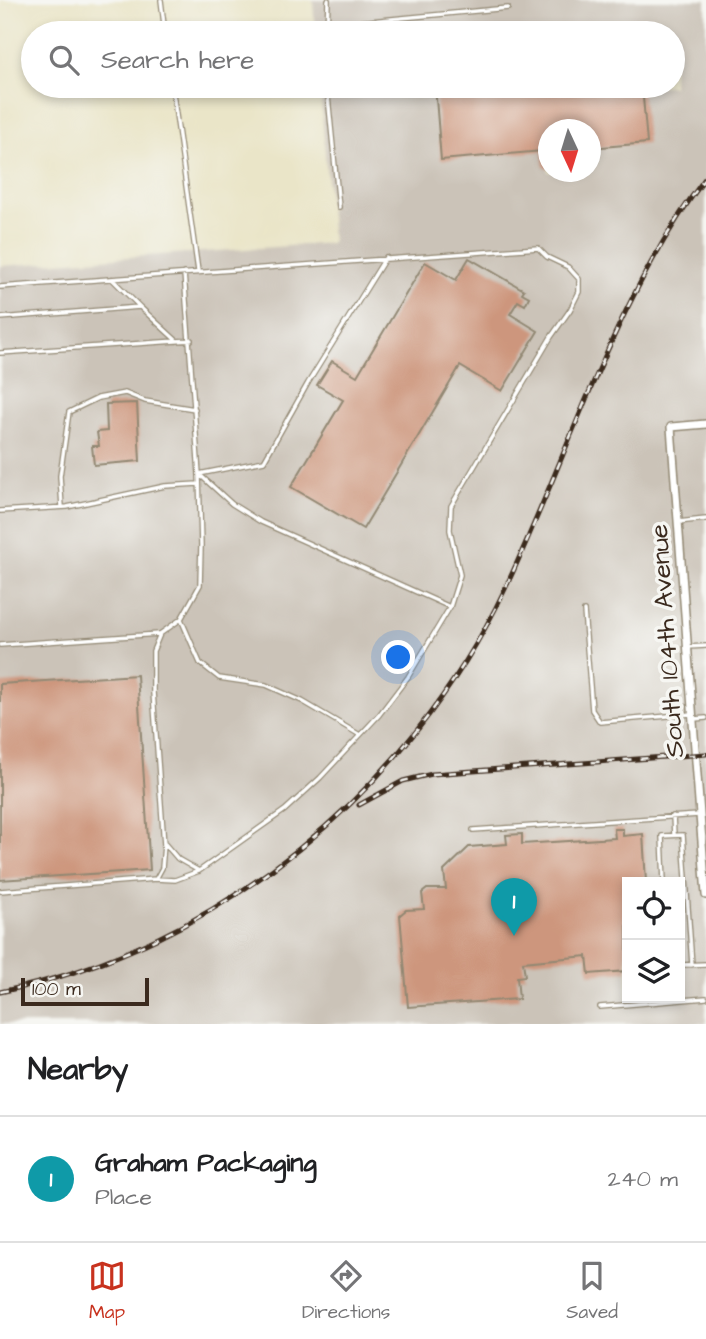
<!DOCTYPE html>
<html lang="en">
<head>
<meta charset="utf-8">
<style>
	body { margin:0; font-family:"Architects Daughter",sans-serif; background:#f6f6f6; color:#202124 }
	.controls { position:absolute; right:21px; bottom:21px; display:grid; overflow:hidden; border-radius:0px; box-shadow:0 4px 10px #0003 }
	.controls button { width:63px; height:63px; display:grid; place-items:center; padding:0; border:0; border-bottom:2px solid #e0e0e0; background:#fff; color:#202124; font:35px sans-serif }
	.compass { position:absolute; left:538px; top:119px; width:63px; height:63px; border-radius:50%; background:#fff; box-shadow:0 4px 10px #0003; rotate:176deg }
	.scale { position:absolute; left:21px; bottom:18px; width:128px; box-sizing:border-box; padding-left:7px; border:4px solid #3b2a1e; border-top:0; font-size:19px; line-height:24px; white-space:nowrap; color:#3b2a1e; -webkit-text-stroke:5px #f6f6f2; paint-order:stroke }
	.you { position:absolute; left:399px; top:658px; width:24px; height:24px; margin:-18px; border:5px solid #fff; border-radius:50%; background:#1a73e8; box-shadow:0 0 0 10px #1a73e833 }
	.badge { display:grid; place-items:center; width:46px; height:46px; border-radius:50%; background:#c8321e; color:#fff; font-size:23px; font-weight:700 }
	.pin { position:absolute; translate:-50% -58px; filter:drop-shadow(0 2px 4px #0008) }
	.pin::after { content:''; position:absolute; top:37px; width:24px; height:21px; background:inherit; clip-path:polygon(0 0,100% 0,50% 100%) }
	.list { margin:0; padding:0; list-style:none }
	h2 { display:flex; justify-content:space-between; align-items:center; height:91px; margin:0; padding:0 28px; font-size:30px }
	h2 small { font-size:23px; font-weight:400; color:#757577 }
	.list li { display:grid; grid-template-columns:46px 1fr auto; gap:21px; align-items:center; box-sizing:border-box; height:126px; padding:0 28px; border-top:2px solid #e0e0e0 }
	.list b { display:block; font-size:26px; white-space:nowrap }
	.list p { margin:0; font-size:23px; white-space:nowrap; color:#757577 }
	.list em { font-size:23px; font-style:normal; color:#757577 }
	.icon { flex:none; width:38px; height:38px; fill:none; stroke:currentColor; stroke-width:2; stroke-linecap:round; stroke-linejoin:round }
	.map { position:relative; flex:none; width:706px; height:1024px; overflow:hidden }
	.search { position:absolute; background:#fff; box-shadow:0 4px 10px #0003; left:21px; right:21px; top:21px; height:77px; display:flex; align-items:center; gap:18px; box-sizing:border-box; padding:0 24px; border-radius:38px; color:#757577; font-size:26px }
	.sheet { height:217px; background:#fff }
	nav { display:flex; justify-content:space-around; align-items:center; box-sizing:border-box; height:98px; border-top:2px solid #e0e0e0; background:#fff; font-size:19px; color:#757577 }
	nav a { display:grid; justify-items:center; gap:4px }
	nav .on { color:#c8321e }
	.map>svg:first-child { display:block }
	.industrial { fill:#cbc3b8; fill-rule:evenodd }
	.building { fill:#cd967d }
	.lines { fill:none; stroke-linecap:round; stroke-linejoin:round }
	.lane-casing { stroke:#928873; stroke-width:6 }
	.street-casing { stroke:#928873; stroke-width:10 }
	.lane { stroke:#fff; stroke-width:3.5 }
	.street { stroke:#fff; stroke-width:7 }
	.rail-casing { stroke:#3b2a1e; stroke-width:5 }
	.rail { stroke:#f6f6f2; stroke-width:2.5; stroke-dasharray:8; stroke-linecap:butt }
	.labels { text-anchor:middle; stroke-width:7; stroke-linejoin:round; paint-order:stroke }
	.street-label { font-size:26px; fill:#3b2a1e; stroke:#f6f6f2 }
</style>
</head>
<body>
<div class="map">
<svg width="706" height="1024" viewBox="0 0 706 1024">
	<rect width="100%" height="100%" fill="#f6f6f2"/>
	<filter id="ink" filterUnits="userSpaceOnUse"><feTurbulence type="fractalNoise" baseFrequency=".0143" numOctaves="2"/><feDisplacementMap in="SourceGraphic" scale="14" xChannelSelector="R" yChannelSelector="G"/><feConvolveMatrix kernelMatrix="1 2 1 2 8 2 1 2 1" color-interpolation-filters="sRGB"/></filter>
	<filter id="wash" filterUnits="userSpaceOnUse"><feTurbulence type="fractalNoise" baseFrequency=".00686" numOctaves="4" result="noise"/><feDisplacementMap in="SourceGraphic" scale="28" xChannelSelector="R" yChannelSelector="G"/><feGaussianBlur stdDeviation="1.57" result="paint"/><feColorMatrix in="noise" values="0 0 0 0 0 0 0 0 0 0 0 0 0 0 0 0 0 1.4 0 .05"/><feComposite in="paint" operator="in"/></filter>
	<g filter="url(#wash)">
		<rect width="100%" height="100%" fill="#eae5c8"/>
		<!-- industrial -->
		<path class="industrial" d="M313 0H706V1024H0V266L332 243 320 86H673V33H315ZM548 130H590V172H548ZM627 882H680V998H627Z"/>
		<g id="blocks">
			<!-- building -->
			<path class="building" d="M435 86H642L647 143 591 148V130H549V168H544L542 151 441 160Z
				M469 258 524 290 522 293 529 297 525 305 518 301 510 314 538 331 502 391 460 366 363 529 291 487 343 400 317 385 332 361 357 376 425 262 456 280Z
				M137 403 140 461 94 465 92 446H99L97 432 107 431 106 404Z
				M137 675 150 870 0 880V684Z
				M614 829H623V836L643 834 646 882H627V971L589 974 587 956 523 962 525 976 517 977 519 999 408 1007 400 915 406 910 424 909 422 893 427 889H446L444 871 469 847 507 844 506 835 522 834V844L615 838Z"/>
		</g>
	</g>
	<g filter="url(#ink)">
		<use href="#blocks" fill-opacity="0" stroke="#928873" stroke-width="2"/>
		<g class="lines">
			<!-- lane casing -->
			<g class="lane-casing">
				<path id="lane" d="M161 0 165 33
					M327 25 508 8
					M327 33 328 0
					M172 86 198 271
					M327 86 339 207
					M184 273 199 474 264 461 308 383 386 257
					M0 287 538 248 547 257 568 267 579 279V292L570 310 551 337 451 506 450 530 460 575 450 607 261 522 232 504 199 474
					M140 307 177 341
					M0 318 140 307 112 279
					M0 353 191 340
					M62 507 60 476 69 412 98 398 125 393 145 401 195 409
					M0 511 67 507 165 486 198 484
					M678 522 706 519
					M584 611 592 710 600 722 691 714
					M181 619 200 663 219 678 266 685 302 701 360 735
					M0 645 159 634
					M688 647 706 646
					M694 719 706 718
					M673 816 674 835
					M473 830 699 815
					M165 844 178 859 199 871
					M156 879 175 880 199 871 285 810 320 778 379 715 408 677 450 607
					M664 882 662 836 683 835 692 965
					M0 891 156 879 162 868 164 845 153 692V651L160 634 181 619 200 585 201 546 199 474
					M680 965 706 964
					M600 1007 706 998"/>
			</g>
			<!-- street casing -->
			<g class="street-casing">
				<path id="street" d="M706 424 671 427 706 895"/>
			</g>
			<!-- lane -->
			<use href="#lane" class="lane"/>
			<!-- street -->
			<use href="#street" class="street"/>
			<!-- rail casing -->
			<g class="rail-casing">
				<path id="rail" d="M359 805 403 781 432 774 706 754
					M0 992C219 947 410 790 505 589 570 451 614 300 706 177"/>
			</g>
			<!-- rail -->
			<use href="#rail" class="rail"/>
		</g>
	</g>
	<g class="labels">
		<!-- street labels -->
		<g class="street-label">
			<text transform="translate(666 641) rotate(-94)" y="9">South 104th Avenue</text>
		</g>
	</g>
</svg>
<div class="controls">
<button><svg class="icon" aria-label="locate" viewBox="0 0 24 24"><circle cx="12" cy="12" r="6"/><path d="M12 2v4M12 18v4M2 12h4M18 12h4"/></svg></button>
<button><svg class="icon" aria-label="layers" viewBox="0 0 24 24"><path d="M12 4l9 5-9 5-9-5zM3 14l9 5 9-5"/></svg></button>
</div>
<svg class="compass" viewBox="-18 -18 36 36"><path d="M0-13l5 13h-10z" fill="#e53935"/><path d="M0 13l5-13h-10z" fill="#757577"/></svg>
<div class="scale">100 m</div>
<div class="you"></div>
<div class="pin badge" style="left:514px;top:936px;background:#0f9aa8">1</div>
<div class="search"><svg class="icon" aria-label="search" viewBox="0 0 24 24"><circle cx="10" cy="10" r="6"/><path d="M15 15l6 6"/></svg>Search here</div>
</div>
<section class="sheet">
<h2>Nearby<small></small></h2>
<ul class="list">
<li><span class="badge" style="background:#0f9aa8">1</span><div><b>Graham Packaging</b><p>Place</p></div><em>240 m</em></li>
</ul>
</section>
<nav>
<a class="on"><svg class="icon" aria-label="map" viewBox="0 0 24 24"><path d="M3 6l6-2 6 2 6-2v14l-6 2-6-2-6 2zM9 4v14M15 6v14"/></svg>Map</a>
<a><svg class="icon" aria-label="directions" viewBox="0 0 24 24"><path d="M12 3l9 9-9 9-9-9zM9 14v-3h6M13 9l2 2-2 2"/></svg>Directions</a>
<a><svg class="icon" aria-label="saved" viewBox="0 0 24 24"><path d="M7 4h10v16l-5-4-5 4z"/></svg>Saved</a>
</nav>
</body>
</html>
